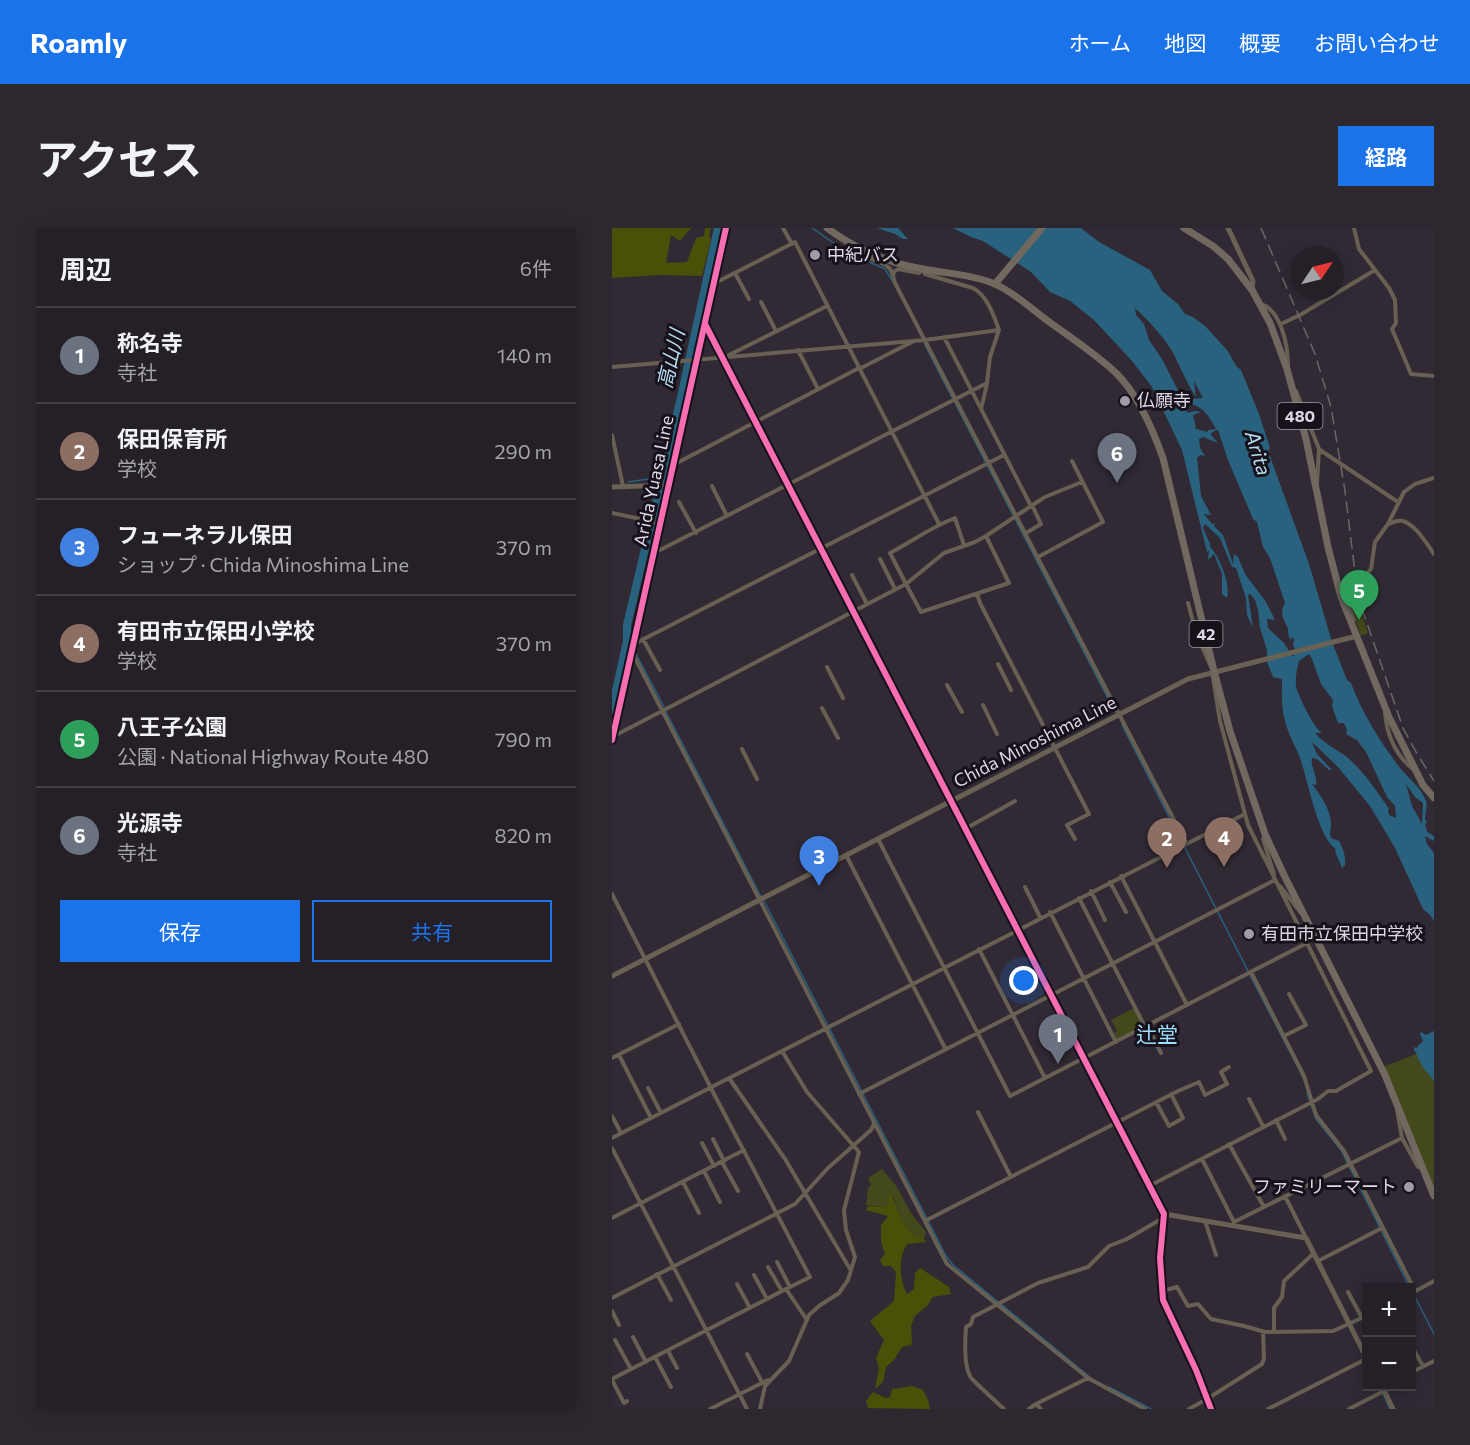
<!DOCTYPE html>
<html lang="ja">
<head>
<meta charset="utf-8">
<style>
	body { margin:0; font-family:Commissioner,"Noto Sans JP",sans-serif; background:#2d2830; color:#f1f3f6 }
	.controls { position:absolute; right:18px; bottom:18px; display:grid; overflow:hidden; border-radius:0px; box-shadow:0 3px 15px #0003 }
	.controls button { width:54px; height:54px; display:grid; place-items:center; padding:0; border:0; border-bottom:2px solid #423e45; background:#252028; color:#f1f3f6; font:30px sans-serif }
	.compass { position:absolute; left:678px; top:18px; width:54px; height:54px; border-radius:50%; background:#252028; box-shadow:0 3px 15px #0003; rotate:55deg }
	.you { position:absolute; left:412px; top:753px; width:21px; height:21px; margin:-15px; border:4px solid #fff; border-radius:50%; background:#1a73e8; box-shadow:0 0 0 9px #1a73e833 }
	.badge { display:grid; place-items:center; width:39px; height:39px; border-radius:50%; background:#1a73e8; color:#fff; font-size:20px; font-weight:700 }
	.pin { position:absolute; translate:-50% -50px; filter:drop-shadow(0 2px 3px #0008) }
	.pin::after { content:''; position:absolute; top:32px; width:21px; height:18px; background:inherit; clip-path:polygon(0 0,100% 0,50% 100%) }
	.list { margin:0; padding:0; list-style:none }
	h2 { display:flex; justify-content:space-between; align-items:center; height:78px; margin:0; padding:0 24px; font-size:26px }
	h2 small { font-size:20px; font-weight:400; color:#a3a3a8 }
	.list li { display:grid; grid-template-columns:39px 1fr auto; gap:18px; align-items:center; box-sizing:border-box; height:96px; padding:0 24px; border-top:2px solid #423e45 }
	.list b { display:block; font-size:22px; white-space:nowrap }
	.list p { margin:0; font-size:20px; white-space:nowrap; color:#a3a3a8 }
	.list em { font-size:20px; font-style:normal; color:#a3a3a8 }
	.actions { display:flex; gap:12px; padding:18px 24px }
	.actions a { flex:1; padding:14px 0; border:2px solid #1a73e8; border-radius:0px; text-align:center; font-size:21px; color:#1a73e8 }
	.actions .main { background:#1a73e8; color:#fff }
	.map { position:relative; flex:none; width:822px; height:1181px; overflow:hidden; border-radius:0px }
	header { display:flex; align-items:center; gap:36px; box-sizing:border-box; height:84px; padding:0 30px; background:#1a73e8; color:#fff }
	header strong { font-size:28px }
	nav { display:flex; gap:33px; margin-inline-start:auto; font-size:21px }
	.intro { display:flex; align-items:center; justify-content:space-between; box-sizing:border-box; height:144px; padding:0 36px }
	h1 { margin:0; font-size:42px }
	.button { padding:15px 27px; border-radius:0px; background:#1a73e8; color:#fff; font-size:21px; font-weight:700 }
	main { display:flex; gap:36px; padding:0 36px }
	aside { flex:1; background:#252028; border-radius:0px; box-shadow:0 3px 15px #0003 }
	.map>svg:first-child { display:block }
	.green { fill:#44491b }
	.forest { fill:#495007 }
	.water { fill:#28627f; fill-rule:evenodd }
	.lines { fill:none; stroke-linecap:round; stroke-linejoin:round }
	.stream { stroke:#28627f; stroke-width:1.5 }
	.river { stroke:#28627f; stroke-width:8 }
	.street { stroke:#676053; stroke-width:4 }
	.secondary { stroke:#696154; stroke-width:5 }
	.primary { stroke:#726859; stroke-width:6 }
	.highway { stroke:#716960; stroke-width:7 }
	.rail { stroke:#6d6767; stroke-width:1.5; stroke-dasharray:12 6; stroke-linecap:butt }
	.cycleway-casing { stroke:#17111a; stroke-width:10 }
	.cycleway { stroke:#f96db3; stroke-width:6 }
	.poi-dot { fill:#a29aa7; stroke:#17111a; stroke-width:2 }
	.labels { text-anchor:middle; stroke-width:6; stroke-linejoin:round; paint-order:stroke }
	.shield { fill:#17111a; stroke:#a39ba7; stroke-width:1.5 }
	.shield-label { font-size:16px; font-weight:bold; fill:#dfd6e4 }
	.poi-label { font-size:18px; fill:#dfd6e4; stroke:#17111a; text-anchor:start }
	.street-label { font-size:18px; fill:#dfd6e4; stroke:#17111a }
	.water-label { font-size:20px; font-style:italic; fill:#b4dcf2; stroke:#17111a }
	.quarter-label { font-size:21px; fill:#9bdffe; stroke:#17111a }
</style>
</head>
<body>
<header>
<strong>Roamly</strong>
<nav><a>ホーム</a><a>地図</a><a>概要</a><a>お問い合わせ</a></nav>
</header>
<div class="intro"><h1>アクセス</h1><a class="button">経路</a></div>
<main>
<aside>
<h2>周辺<small>6件</small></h2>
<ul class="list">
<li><span class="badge" style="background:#6b7280">1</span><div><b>称名寺</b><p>寺社</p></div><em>140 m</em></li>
<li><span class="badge" style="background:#8d6e63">2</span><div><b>保田保育所</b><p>学校</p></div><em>290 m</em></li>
<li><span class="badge" style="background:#3f7fe0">3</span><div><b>フューネラル保田</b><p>ショップ · Chida Minoshima Line</p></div><em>370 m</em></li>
<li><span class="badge" style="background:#8d6e63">4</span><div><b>有田市立保田小学校</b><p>学校</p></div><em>370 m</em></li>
<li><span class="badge" style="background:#2e9e5b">5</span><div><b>八王子公園</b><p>公園 · National Highway Route 480</p></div><em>790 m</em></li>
<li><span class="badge" style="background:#6b7280">6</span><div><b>光源寺</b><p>寺社</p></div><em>820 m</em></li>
</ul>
<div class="actions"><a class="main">保存</a><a>共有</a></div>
</aside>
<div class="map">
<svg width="822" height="1181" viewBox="0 0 822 1181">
	<rect width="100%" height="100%" fill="#312a35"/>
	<!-- green -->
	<path class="green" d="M745 370 756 405 749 408 738 376Z
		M522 780 531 799 505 811 502 805 505 803 499 792Z
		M822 819V963L771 839Z
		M270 941 285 959 299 985 314 1004 312 1011C294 1011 287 983 281 968L277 967V974L272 979 254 977 256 960 259 957 256 950Z"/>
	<!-- forest -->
	<path class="forest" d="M0 0H79L68 13 59 7 54 35 75 34 84 10 92 8 93 0H99L97 6 99 12 90 48 46 47 0 50Z
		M277 966 280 968C287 983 294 1011 312 1011L314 1014 296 1016C285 1028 288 1053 295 1066L302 1061 303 1045 308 1040 337 1059 339 1066 321 1069 315 1078 303 1088 299 1098 300 1114 299 1117 290 1119 282 1132 274 1139 271 1154 263 1161 267 1141 264 1130 272 1112 258 1093 282 1073 284 1044 279 1038H271L268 1032 273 1026 269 1014V997L276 988 254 982 256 978 272 979 277 974Z
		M300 1158 311 1162 316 1172 318 1181 256 1180 254 1173 261 1164 274 1170 278 1169 280 1161Z"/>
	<!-- water -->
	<path class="water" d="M265 0H286L296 11H291L283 6Z
		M341 0H469L487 14 538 42 550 63 566 76 573 86 581 89 593 98 615 122 625 139 629 142 647 186 658 220 656 223 697 336 720 414 735 452 739 455C749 483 767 512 785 536 794 549 808 557 814 573 816 578 813 585 813 591L815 594 813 596 815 604 822 608V613L813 608 815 616 822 625V693L818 687 811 681 783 620 758 578 726 539 700 514 705 526 720 542H717L705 531 700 530C698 539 706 548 704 557L700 556C708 566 719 582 719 596 719 602 717 604 719 610L727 613C731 621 734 628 733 637L730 640 723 623 724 621C706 611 695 548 687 527 682 516 676 505 673 493 669 479 670 466 670 451L661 449 655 434V422L648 400 646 382 643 372 638 366 636 367 641 400 635 387 634 370 624 340 620 339 608 310 593 296 591 300 598 316V319C607 327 619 357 615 370L610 366V346L602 326 596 332 597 322 595 324 570 222 540 159 520 133 482 92 458 73 438 64 419 44 371 13 359 9ZM523 80C537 93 550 107 560 123 568 138 575 156 584 169L582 153 591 170 580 171 569 168 550 131 537 112 532 96 524 87ZM579 176C592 179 598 190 604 201L596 202V204L584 201 581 187 589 184 583 183 575 185V177ZM604 202H606L616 232 641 291 645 294 651 319 658 330 673 375C668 384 670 390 675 398 677 403 675 407 679 412L680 409 682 411 681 417 684 423 681 429 672 415 656 400 655 391 663 392 654 374 633 346 626 329 622 326 621 336 611 307 602 298 603 295 600 296 592 286 599 287 589 268 585 230 588 227 593 228 588 220 587 211 591 209 606 215 598 206ZM697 426 700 431 709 456 721 472 720 478 726 495H732L735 502 734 506 745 512 754 524 775 569 783 578 784 590 777 587 776 583 777 581C765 563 752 544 736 530 725 521 712 516 703 505H710C702 500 686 468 684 458 683 450 685 441 687 433ZM794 556 803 569 811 575 810 596 800 578Z
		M822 803V853L810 838 801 819 804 820 811 813 808 806 809 804 814 807Z"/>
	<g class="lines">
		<!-- stream -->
		<path class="stream" d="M200 0 233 23 273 41 281 54
			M313 117 503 484
			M16 254 50 249
			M15 413 17 416
			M23 424 52 479
			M54 484 149 669
			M510 497 636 743
			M152 673 334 1028 341 1037 479 1150
			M638 747 691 849
			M695 865 704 891 729 922 798 1060
			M802 1067 822 1106
			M497 1159 539 1181
			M768 1159 778 1181"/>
		<!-- river -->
		<path class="river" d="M0 481 15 413V397L70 165 106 0"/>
		<!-- street -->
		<path class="street" d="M171 0 180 16
			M742 0 747 21 777 60 783 72 784 95 780 101 799 146 822 148
			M251 23C257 34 269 32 277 40 281 44 281 50 283 55L574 615
			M123 45 137 71
			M103 54H105L183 14 327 296
			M149 74 164 103
			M649 76C670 83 676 119 676 138
			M93 96 504 895
			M669 96 688 87 763 42
			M186 122 206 161
			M117 127 215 78
			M0 139 313 112 387 102
			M247 141 300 114
			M684 163 707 221 705 256
			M369 181 375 156
			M0 207 11 258
			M708 222 786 274
			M61 237 247 140
			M100 258 115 288
			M67 274 84 305
			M419 278 433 269 470 254
			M0 285 48 295
			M777 296C781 294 786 292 791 293 804 297 815 316 822 326
			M414 305 429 296 420 277
			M352 317 343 290C319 299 301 313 278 325L294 356 332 325 363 314 374 308
			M42 325 375 155 378 129 387 102C382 88 375 67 361 60L313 46 310 41 307 45 286 41 282 44 281 47
			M426 329 491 294 460 233
			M268 331 283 361
			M240 347 255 376
			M748 353 759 341 763 314 776 296 792 264 803 256 822 250
			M365 366 368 375 477 586 455 597 463 611
			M576 375 584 405 599 439
			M742 392 736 376 743 362
			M31 411 48 442
			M22 416 392 227
			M20 424 335 1036 476 1150 533 1181
			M386 436 399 462
			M215 439 231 470
			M335 457 350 484
			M371 477 385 506
			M210 480 226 510
			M773 485C775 509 784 528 803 543
			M2 508 294 356 309 384 397 355 374 308 419 278 332 109
			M130 521 145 551
			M353 601 403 573
			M653 607 651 611 662 646
			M266 611 398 868 695 715
			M234 627 333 820
			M509 648 575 777
			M498 654 514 684
			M668 658 689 685
			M413 659 428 689
			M479 663 493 692
			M0 666 102 866 198 1049 174 1061 195 1092
			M467 670 533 799
			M438 684 504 814
			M367 721 433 850
			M639 744 692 848 704 887 732 923 803 1063
			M535 798 549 825
			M672 808 694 797 677 766
			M7 827 39 890
			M0 830 67 796
			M117 850 173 931 238 1041
			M36 860 49 885
			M247 866 663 652
			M637 871 651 898
			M544 874 557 898 571 890 559 866
			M785 882 790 910 806 939 811 941
			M366 884 399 949
			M0 888 9 905
			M664 892 673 911
			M0 910 633 586
			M101 911 112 933
			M90 915 102 938
			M617 916 652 979
			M0 920 135 1181
			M590 931 622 994
			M110 934 126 963
			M92 943 108 974
			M71 954 87 985
			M537 958 706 871 716 863H724L759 843 636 597 608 493 600 444
			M673 968 694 1010
			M0 990 132 922
			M551 990 548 1030 551 1072 584 1142 599 1181
			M313 993 566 863 587 854 593 867 615 856 609 844 617 839
			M593 993 604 1027
			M621 998 622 994 790 910
			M706 1033 770 1000
			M165 1034 178 1059
			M156 1039 170 1063
			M45 1046 59 1072
			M142 1047 155 1071
			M125 1056 138 1080
			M550 1063 565 1059 576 1078 586 1076 599 1091 632 1098 653 1104 721 1103 754 1088
			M736 1064 750 1090
			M800 1065 822 1053
			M0 1070 183 976 216 940 259 902 262 896
			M0 1083 7 1097
			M662 1104V1080L670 1069 672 1053 702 1025
			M21 1109 34 1134
			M3 1112 19 1141
			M800 1119 811 1138
			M56 1123 65 1140
			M135 1126 150 1154
			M43 1129 59 1159
			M800 1144 822 1133
			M0 1151 174 1061
			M0 1152 12 1175 15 1173
			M424 1176 476 1150
			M98 1181 156 1152
			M148 1181 153 1158 177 1133 197 1087 207 1078 227 1065 236 1052 243 1029 234 1002 232 982 247 924 195 864 170 823
			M392 1181C381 1171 370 1161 360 1151 351 1140 353 1112 354 1099L359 1096 361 1089 426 1055 476 1039 497 1018 515 1011 551 990
			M417 1181 424 1176 429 1181
			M577 1181 595 1171 650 1136 652 1130 651 1104
			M656 1181 754 1131
			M737 1181 772 1163"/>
		<!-- secondary -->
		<path class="secondary" d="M616 0 641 53 640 62
			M0 259 56 257
			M0 748 576 451 745 408
			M504 895 552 986 694 1010 754 1129
			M770 1158 781 1181"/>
		<!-- primary -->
		<path class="primary" d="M0 512 114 0"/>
		<!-- highway -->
		<path class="highway" d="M215 0C243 21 276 35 311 41 332 45 354 46 375 53 397 60 417 79 436 93 459 110 484 126 505 146 527 168 541 202 551 230L602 443 618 503 653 606 672 647 773 847 822 968
			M572 0 601 18 616 31 640 62 658 95 675 141 694 211 716 319 729 369 777 489 811 557 822 570
			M383 56 430 0"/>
		<!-- rail -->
		<path class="rail" d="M649 0 703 126 719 179 733 263 746 369 791 500 804 524 822 553"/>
		<!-- cycleway casing -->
		<g class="cycleway-casing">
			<path id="cycleway" d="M93 96 552 986 548 1030 551 1072 584 1142 599 1181
				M0 512 114 0"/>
		</g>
		<!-- cycleway -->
		<use href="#cycleway" class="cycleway"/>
	</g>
	<!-- markers -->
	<g class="poi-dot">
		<circle cx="203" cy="27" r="6"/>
		<circle cx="513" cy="173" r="6"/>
		<circle cx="637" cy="706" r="6"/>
		<circle cx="797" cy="959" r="6"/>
	</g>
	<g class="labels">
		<!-- shield labels -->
		<g class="shield">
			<rect x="665.5" y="175" width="45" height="26" rx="4.5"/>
			<rect x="577.5" y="393" width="33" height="26" rx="4.5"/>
		</g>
		<g class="shield-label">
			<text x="688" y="194">480</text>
			<text x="594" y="412">42</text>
		</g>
		<!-- poi labels -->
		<g class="poi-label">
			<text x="215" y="33">中紀バス</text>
			<text x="525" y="179">仏願寺</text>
			<text x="649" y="712">有田市立保田中学校</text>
			<text x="785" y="965" text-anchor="end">ファミリーマート</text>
		</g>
		<!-- street labels -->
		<g class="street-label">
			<text transform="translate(42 253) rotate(-78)" y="6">Arida Yuasa Line</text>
			<text transform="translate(423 514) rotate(-27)" y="6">Chida Minoshima Line</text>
		</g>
		<!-- water labels -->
		<g class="water-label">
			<text transform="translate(59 131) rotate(-77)" y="7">高山川</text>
			<text transform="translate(646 225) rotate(73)" y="7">Arita</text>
		</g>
		<!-- quarter labels -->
		<g class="quarter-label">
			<text x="545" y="814">辻堂</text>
		</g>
	</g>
</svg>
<div class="controls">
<button>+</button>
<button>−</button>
</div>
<svg class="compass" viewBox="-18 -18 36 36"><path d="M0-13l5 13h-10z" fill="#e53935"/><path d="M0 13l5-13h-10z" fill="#a3a3a8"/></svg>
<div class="you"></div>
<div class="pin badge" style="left:446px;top:836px;background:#6b7280">1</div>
<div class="pin badge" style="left:555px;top:640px;background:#8d6e63">2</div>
<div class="pin badge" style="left:207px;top:658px;background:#3f7fe0">3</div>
<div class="pin badge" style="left:612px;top:639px;background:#8d6e63">4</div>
<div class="pin badge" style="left:747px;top:392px;background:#2e9e5b">5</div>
<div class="pin badge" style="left:505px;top:255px;background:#6b7280">6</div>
</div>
</main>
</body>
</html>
